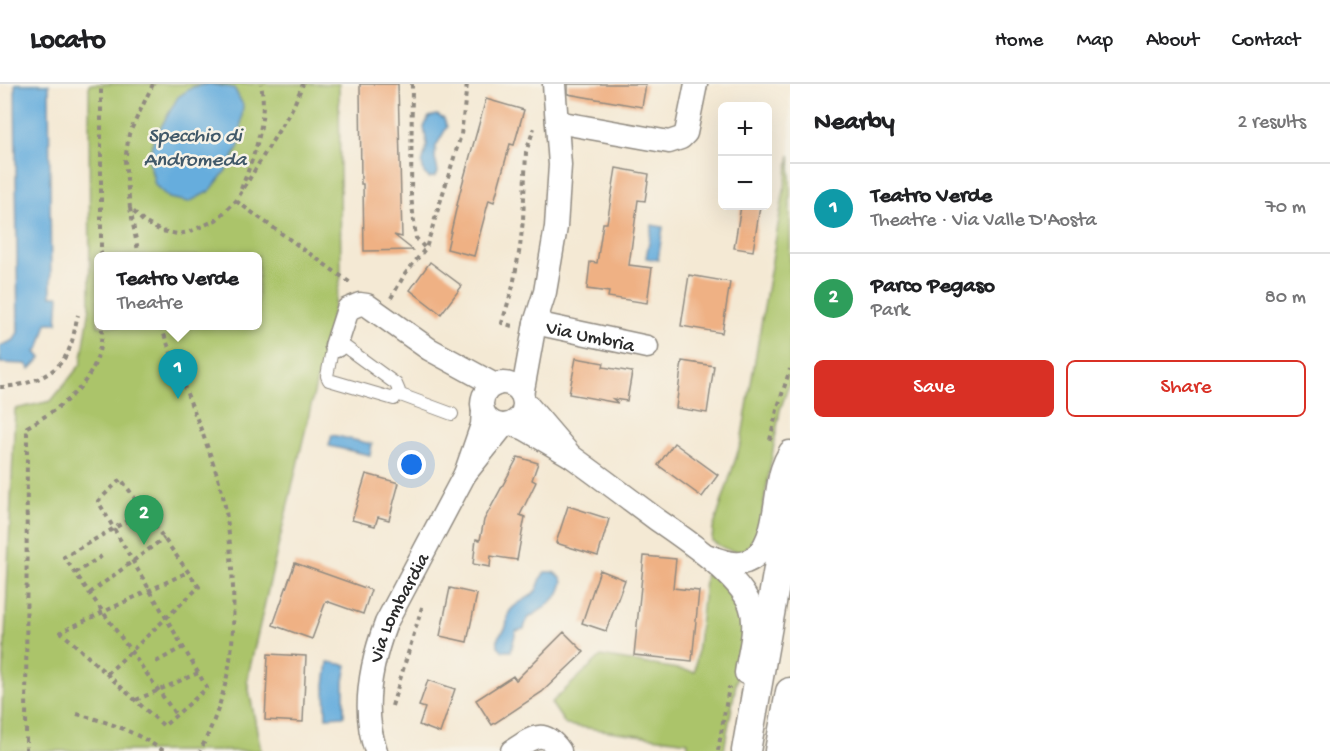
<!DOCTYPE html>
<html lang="en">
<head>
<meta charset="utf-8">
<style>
	body { margin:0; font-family:"Gochi Hand",sans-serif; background:#f2f2f2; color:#202124 }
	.controls { position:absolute; right:18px; top:18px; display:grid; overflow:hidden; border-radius:9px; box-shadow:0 6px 24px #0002 }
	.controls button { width:54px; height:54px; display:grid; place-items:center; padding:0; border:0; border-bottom:2px solid #e0e0e0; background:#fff; color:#202124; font:30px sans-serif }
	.you { position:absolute; left:412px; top:381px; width:21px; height:21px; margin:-15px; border:4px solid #fff; border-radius:50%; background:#1a73e8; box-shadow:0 0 0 9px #1a73e833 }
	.badge { display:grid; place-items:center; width:39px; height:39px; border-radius:50%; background:#d93025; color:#fff; font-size:20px; font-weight:700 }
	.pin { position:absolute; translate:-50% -50px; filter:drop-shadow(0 2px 3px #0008) }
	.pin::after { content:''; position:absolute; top:32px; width:21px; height:18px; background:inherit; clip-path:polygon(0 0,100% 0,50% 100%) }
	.popup { position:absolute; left:94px; top:168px; width:168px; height:78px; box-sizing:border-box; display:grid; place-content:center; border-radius:9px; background:#fff; filter:drop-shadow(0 2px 4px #0005); font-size:20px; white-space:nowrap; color:#757577 }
	.popup b { font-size:22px; color:#202124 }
	.popup::after { content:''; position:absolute; left:50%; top:100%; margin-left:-12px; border:12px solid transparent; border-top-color:#fff }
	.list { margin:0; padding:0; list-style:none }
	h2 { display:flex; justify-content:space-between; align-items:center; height:78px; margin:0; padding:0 24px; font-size:26px }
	h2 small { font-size:20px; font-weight:400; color:#757577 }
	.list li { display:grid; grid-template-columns:39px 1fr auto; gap:18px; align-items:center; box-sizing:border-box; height:90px; padding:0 24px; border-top:2px solid #e0e0e0 }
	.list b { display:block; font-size:22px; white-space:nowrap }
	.list p { margin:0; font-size:20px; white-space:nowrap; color:#757577 }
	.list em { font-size:20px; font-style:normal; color:#757577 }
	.actions { display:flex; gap:12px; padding:18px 24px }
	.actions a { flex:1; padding:14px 0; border:2px solid #d93025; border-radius:9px; text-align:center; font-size:21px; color:#d93025 }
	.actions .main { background:#d93025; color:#fff }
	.map { position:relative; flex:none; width:790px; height:667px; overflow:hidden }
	header { display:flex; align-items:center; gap:36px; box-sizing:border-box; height:84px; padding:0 30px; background:#fff; border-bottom:2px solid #e0e0e0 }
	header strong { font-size:28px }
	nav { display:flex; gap:33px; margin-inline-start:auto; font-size:21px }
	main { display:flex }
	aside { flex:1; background:#fff }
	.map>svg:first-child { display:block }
	.green { fill:#abc46a; stroke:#6b784a; stroke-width:1.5; fill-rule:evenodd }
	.water { fill:#66addd; stroke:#486c84; stroke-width:1.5 }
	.building { fill:#efb184 }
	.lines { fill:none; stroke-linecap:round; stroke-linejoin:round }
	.service-casing { stroke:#908a80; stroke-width:14 }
	.minor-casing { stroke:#908a80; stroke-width:25 }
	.tertiary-casing { stroke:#908a80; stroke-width:31 }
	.path { stroke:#908a80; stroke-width:4; stroke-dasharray:4.5 4.5; stroke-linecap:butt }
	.service { stroke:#fff; stroke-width:12 }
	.minor { stroke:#fff; stroke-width:22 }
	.tertiary { stroke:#fff; stroke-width:28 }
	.labels { text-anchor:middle; stroke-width:5; stroke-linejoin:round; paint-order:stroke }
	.street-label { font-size:20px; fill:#2b2b2b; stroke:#f7f3e8 }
	.water-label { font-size:21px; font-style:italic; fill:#405869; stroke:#f7f3e8 }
</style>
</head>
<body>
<header>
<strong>Locato</strong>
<nav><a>Home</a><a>Map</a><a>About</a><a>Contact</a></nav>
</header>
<main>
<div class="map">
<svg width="790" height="667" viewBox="0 0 790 667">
	<rect width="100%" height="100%" fill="#f7f3e8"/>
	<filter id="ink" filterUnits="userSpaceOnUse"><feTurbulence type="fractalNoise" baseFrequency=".0167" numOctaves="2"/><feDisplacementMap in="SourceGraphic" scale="12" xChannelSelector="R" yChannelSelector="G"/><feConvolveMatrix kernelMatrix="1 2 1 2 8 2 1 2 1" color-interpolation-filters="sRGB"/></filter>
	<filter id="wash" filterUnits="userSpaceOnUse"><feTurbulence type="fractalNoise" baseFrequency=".008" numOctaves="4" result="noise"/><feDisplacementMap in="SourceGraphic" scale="24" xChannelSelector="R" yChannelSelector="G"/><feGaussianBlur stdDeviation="1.35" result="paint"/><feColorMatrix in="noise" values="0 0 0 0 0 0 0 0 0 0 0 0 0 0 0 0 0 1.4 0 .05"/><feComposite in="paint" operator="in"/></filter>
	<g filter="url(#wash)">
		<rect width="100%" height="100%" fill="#f4e9d4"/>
		<!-- green -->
		<path class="green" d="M89 0H339L341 193 247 596 261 667H0L15 325 51 317 81 280 90 223ZM98 172H258V242H98Z
			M790 71V298L780 326 760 442C751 471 736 474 712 457L713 445 741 358Z
			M706 488C722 499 736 510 744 528 749 541 727 646 724 667H688V658L566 641 551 619 601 572 695 588Z"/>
		<!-- water -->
		<path class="water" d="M15 0H49L51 212H59L57 239H47L40 263 36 268 41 274 30 285 26 280 0 279V262L14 256 18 248Z
			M209 0 234 4 243 21 239 62 227 85 210 107 189 118 169 114 155 101 149 76 153 57 178 13 193 3Z
			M437 31 444 35 447 43 436 62 435 74 438 88 436 92 429 94 424 89 422 80 427 61 424 43 429 33Z
			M652 141 663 143 658 176 646 174Z
			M332 351 372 360 370 371 329 362Z
			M545 488H553L561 493 563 498 559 510 544 524 527 535 524 545 516 547 511 567H503L498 562C497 548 500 553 505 545 508 540 506 532 510 527 516 518 527 516 534 509 540 503 539 494 545 488Z
			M328 578 347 581 344 597V632L326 633 325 601Z"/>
		<g id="blocks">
			<!-- building -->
			<path class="building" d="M360 0H398L402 153 394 151 413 166 364 167 363 100H361Z
				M568 0H646L642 23 568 10Z
				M486 15 524 26 514 61 510 60 494 118 489 116 474 172 447 165 460 108Z
				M616 84 649 90 645 117 638 116 629 181 652 184 647 219 608 213 609 208 587 205 590 178 597 179 603 139H607Z
				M741 122H760L753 167 734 164Z
				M430 178 462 202 441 230 410 206Z
				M689 191 730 198 722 249 681 242Z
				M576 274 604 279 603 283 632 288 627 317 613 315 618 319 569 310Z
				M682 277 714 282 707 329 676 324Z
				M674 359 718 391 702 413 658 381Z
				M518 373 538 379 532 396 536 398 520 431 525 433 517 476 491 472 490 483 473 480 476 455 480 456 484 436Z
				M366 390 399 399 389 436 378 433 375 442 352 436Z
				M568 422 609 435 598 472 556 459Z
				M644 472 676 475 673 504 699 507 692 577 634 571Z
				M295 479 371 506 363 530 326 517 312 555 273 541Z
				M600 486 625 496 606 547 582 539Z
				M450 504 477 510 467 558 440 552Z
				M564 548 584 568 542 608 492 641 476 616 513 592 516 596Z
				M268 570 306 572 303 638 265 636Z
				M428 596 455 605 440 649 419 641 425 624 419 622Z"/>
		</g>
	</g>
	<g filter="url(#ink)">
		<use href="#blocks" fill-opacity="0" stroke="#908a80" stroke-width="1.5"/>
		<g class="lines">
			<!-- service casing -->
			<g class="service-casing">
				<path id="service" d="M336 262H344L396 300 399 307 394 315 329 296 327 292 332 266Z
					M398 310 452 330"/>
			</g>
			<!-- minor casing -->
			<g class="minor-casing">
				<g id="minor">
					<path d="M557 38 669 58 681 54 686 49 696 0"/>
					<path id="s1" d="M535 239 647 263"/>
					<path d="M336 262 348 225 360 220 367 221 429 265 495 301"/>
					<circle cx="503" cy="320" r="21"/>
					<path d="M522 311 535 239 545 208 556 143 560 81 554 0"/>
					<path d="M483 327 482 341 465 390 504 341"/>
					<path d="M511 340 525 345 571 372 524 317"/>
					<path d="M571 372C600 393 628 414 656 435 683 454 738 490 750 521 758 542 749 567 746 589"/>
					<path d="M709 472C720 476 734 482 746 478 778 466 773 411 782 385 784 379 787 373 790 368"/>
					<path id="s2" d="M376 667C361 625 371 579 386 539L465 390"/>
					<path d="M512 667C532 654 543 643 560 667"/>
				</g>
			</g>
			<!-- tertiary casing -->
			<g class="tertiary-casing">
				<path id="tertiary" d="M746 667 790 416
					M779 667 790 608"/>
			</g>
			<!-- path -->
			<path class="path" d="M153 0 129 50 125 77 130 124 144 138 161 147 178 150 189 148 216 136 236 117 293 23 303 0
				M412 0 411 112 416 154 425 164
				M241 105C254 72 268 37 261 0
				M236 117 352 200
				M130 124 139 172
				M101 172V0
				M391 214 405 190 426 164 461 51 467 0
				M161 242C180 296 205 349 221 404 227 426 229 450 231 472 237 546 234 600 200 667
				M512 242 502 239 513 202 520 163 523 136 526 68 534 44
				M0 303C28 302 60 291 70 263 74 253 75 241 78 231
				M770 356 777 326 790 285
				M144 427 64 473 176 631
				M75 489 102 472
				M90 509 164 454
				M156 578 183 563
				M107 590 199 503 121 395 98 417C134 480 171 542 207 604L164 642C129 611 95 579 61 548L188 488
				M136 616 198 589
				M392 622 423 520
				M77 630C112 639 133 647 164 667
				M26 667 27 343C69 319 102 294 102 242
				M718 667 729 603"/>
			<!-- service -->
			<use href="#service" class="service"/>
			<!-- minor -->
			<use href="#minor" class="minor"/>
			<!-- tertiary -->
			<use href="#tertiary" class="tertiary"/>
		</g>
	</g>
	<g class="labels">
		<!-- street labels -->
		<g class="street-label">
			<text dy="7" stroke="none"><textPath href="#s1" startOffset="57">Via Umbria</textPath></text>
			<text dy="7" stroke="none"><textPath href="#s2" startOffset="150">Via Lombardia</textPath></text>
		</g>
		<!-- water labels -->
		<g class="water-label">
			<text x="195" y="57">Specchio di<tspan x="195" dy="24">Andromeda</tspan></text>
		</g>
	</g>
</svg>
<div class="controls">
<button>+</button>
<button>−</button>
</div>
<div class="you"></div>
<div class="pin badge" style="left:178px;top:315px;background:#0f9aa8">1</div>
<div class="popup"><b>Teatro Verde</b>Theatre</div>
<div class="pin badge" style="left:144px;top:461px;background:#2e9e5b">2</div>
</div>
<aside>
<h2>Nearby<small>2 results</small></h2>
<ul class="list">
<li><span class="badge" style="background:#0f9aa8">1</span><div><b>Teatro Verde</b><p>Theatre · Via Valle D'Aosta</p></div><em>70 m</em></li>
<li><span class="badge" style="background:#2e9e5b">2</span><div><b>Parco Pegaso</b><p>Park</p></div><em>80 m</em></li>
</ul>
<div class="actions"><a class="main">Save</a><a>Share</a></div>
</aside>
</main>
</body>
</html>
